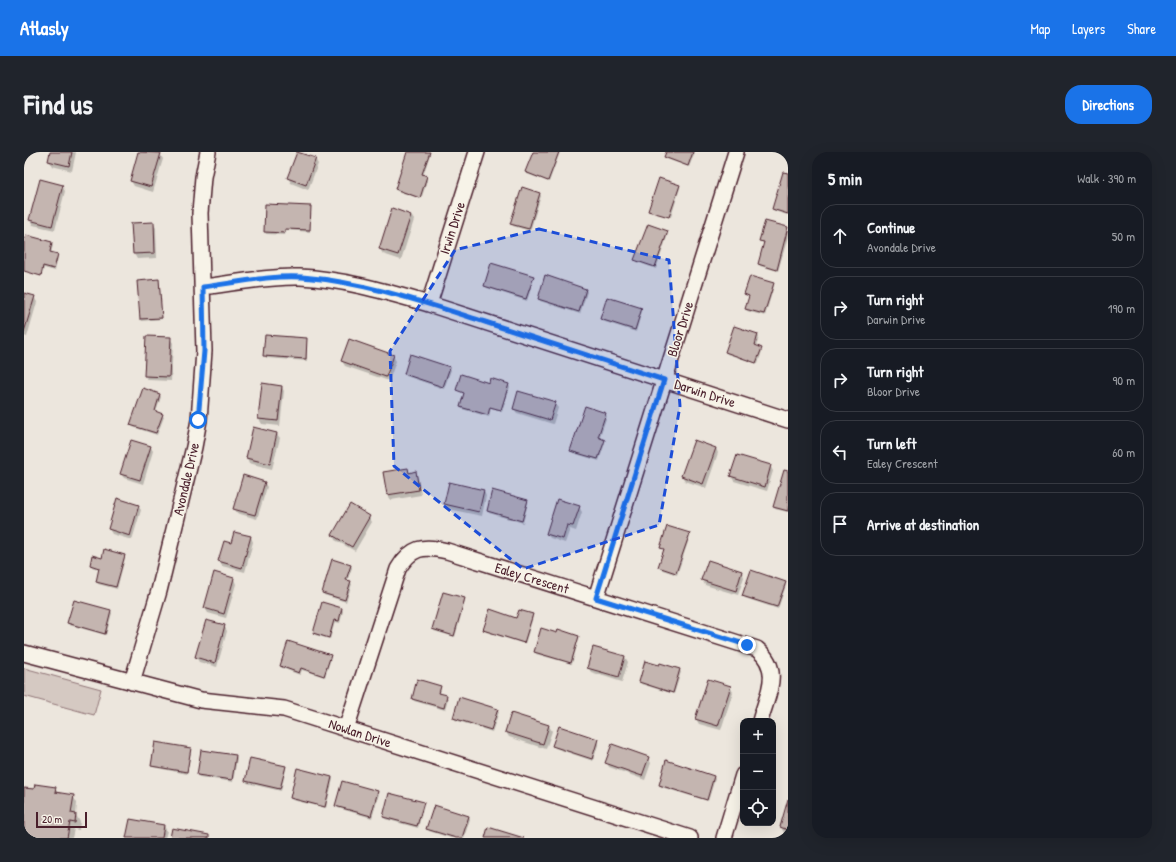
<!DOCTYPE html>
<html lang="en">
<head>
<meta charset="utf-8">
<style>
	body { margin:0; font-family:"Patrick Hand",sans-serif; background:#20242c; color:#f1f3f6 }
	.controls { position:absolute; right:12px; bottom:12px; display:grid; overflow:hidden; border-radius:8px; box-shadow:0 4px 16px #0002 }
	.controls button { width:36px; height:36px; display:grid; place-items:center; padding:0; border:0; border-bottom:1px solid #363941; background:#171b24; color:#f1f3f6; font:20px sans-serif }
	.scale { position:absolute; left:12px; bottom:10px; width:51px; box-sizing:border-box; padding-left:4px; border:2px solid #4a1f2b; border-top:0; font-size:11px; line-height:14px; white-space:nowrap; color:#4a1f2b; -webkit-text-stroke:3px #f7f3e8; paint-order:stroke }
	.stop { position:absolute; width:12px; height:12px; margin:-9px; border:3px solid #1a73e8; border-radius:50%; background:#fff }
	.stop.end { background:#1a73e8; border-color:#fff; box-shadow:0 1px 4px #0008 }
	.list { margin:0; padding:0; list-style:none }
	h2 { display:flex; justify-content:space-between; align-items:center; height:52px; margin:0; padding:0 16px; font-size:17px }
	h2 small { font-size:13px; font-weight:400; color:#9ea1a6 }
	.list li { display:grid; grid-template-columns:26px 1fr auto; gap:12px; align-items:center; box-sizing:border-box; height:64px; margin:0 8px 8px; padding:0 8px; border:1px solid #363941; border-radius:16px }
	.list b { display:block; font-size:15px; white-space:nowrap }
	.list p { margin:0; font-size:13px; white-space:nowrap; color:#9ea1a6 }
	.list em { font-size:13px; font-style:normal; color:#9ea1a6 }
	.icon { flex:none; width:22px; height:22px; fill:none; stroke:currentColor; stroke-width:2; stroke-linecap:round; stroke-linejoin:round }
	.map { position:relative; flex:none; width:764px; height:686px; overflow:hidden; border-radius:16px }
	header { display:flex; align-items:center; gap:24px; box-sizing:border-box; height:56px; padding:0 20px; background:#1a73e8; color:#fff }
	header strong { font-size:19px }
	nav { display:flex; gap:22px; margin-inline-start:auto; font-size:14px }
	.intro { display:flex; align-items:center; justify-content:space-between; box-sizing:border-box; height:96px; padding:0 24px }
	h1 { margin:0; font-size:28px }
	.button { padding:10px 18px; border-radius:16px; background:#1a73e8; color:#fff; font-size:14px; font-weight:700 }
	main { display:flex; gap:24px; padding:0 24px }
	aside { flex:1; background:#171b24; border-radius:16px; box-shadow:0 4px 16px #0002 }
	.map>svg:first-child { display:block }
	.green { fill:#d5c9c2; stroke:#907476 }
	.shadow { fill:#0003 }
	.building { fill:#c4b5b0; stroke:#4a1f2b }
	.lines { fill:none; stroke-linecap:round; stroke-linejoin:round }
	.street-casing { stroke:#4a1f2b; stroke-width:18 }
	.street { stroke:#f7f3e8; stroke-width:15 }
	.route { stroke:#1a73e8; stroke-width:5 }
	.marked { fill:#1d4ed8; fill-opacity:0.2; stroke:#1d4ed8; stroke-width:3; stroke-dasharray:8 5; stroke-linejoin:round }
	.labels { text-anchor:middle; stroke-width:3; stroke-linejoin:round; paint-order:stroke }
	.street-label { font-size:14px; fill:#4a1f2b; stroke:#f7f3e8 }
</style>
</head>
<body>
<header>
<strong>Atlasly</strong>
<nav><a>Map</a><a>Layers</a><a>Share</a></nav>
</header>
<div class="intro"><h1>Find us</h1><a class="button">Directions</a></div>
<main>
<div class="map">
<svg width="764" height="686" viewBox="0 0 764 686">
	<rect width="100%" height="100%" fill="#ece6dd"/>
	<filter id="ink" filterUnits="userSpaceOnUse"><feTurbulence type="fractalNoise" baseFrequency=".025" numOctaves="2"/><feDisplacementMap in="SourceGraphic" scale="8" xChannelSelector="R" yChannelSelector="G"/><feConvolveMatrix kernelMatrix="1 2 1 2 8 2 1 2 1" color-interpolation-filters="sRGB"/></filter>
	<g filter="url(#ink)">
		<!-- green -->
		<path class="green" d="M0 516 77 537 70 563 0 544Z"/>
		<!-- shadow -->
		<path class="shadow" d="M27 0H52L48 19 28 14 25 9Z
			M115 0 136 2 139 7 129 40 110 34 107 29Z
			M274 0 291 7 294 12 284 38 267 31 264 26Z
			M384 0H404L406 2 399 24 404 27 397 47 373 39 372 37Z
			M510 0H536L525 30 503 22 502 20Z
			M643 0H671L665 15 643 7Z
			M764 22V63L750 59 749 57Z
			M38 34 41 39 31 78 9 73 6 68Z
			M655 34 656 36 647 65 626 58Z
			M499 36 516 42 517 44 506 79 489 74 487 71Z
			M286 55V80L262 78 261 83 242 82 241 79Z
			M387 63 390 68 377 108 359 102 356 97Z
			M741 70 764 76V85L754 119 736 114 735 112 741 92 736 89Z
			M129 71 132 76 133 106 113 107 110 102Z
			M643 80 644 82 632 117 613 110 612 108Z
			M28 91 29 93 27 101 34 105 31 119 20 116 18 123 0 118V93Z
			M509 125 510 127 503 149 463 136 461 134Z
			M726 125 749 132 750 134 741 164 723 159 722 157 726 146 721 142Z
			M135 128 138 167 118 169 117 167Z
			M562 138 563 140 556 162 516 149 515 147Z
			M0 142 10 145 13 150 3 185 0 184Z
			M617 157 618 159 612 180 578 169 577 167Z
			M711 175 734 183 735 185 732 195 738 199 734 212 703 202 702 200Z
			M242 184 283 187V209L242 206Z
			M146 186 149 191 147 229 124 228 121 223Z
			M369 204 372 209 365 229 321 214 318 209Z
			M426 216 427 218 420 237 382 224 381 222Z
			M465 232 484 233 486 235 478 260 467 256 465 265 438 257 437 255 441 242 434 238Z
			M258 235 260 239 256 274 238 272 235 267Z
			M119 237 136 243 137 245 132 260 140 265 133 283 109 275 107 273Z
			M531 251 534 256 529 272 493 261 490 257Z
			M581 262 583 264 575 287 581 291 575 309 549 301 547 299Z
			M253 282 256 286 248 317 225 311 223 306Z
			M126 294 129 299 119 332 100 326 97 322Z
			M692 296 694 301 682 336 661 329 658 324Z
			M746 314 749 319 743 339 710 329 707 324Z
			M383 317 386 322 391 321 394 325 397 343 367 348 364 343Z
			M764 320V360L751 357 750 355Z
			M240 330 243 335 233 367 213 361 210 356Z
			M460 339 462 344 458 364 424 357 421 352Z
			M469 340 503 349 504 351 499 371 465 361 464 359Z
			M94 347 114 354 117 358 108 388 88 382 85 377Z
			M555 355 558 360 552 379 546 377 541 391 526 386 523 382Z
			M345 365 348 370 331 399 311 388 309 383Z
			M665 382 666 384 653 423 636 417 635 415 641 399 637 396Z
			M227 385 229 390 221 420 198 414 195 409 208 392Z
			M69 404 78 407 100 404 101 406 93 437 74 432 73 430 76 418 68 415 67 413Z
			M327 413 328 416 323 429 328 432 322 450 300 443 299 441Z
			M718 420 720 425 714 443 681 433 678 428Z
			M210 427 212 432 202 466 184 461 181 456Z
			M761 431 762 433 754 457 721 446 719 444Z
			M440 447 441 449 431 485 410 479 409 477Z
			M298 452 318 457 319 459 316 471 311 470 306 487 291 483 290 481Z
			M87 459 88 461 82 483 45 473 44 471Z
			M508 463 509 465 501 492 462 480 460 478Z
			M200 474 203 479 193 515 175 510 172 505Z
			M533 483 554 484 555 486 548 512 512 502 511 499Z
			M570 496 601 505 604 510 598 530 567 520 564 515Z
			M306 504 307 506 301 525 278 518 276 523 258 516 257 514Z
			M655 518 657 520 650 542 617 532 616 530Z
			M417 535 416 542 424 546 421 558 390 549 389 547Z
			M706 535 709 540 697 578 675 572 672 567Z
			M473 558 475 560 468 580 431 568 430 566Z
			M488 562 525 574 528 579 522 597 485 585 482 580Z
			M536 575 574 588 575 590 569 609 531 596 530 594Z
			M166 597 167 599 163 622 129 615 128 613Z
			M212 604 213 606 209 630 175 625 174 623Z
			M624 606 627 611 621 628 585 615 583 611Z
			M261 615 262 617 257 639 223 631 222 629Z
			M308 625 309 627 302 656 268 648 267 646Z
			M690 625 691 627 684 649 637 635 636 633Z
			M31 636 34 642 49 644 53 651 52 663 56 670 55 678 50 677 48 686H0V637L11 639Z
			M354 640 355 642 348 666 314 656 312 654Z
			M399 651 400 653 394 676 361 667 360 665Z
			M764 651V683H761L757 675Z
			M445 664 446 667 440 686H427L405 679 404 677Z
			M107 668 140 674 143 679 141 686H103Z"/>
		<!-- building -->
		<path class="building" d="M26 0H48L45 14 24 9Z
			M114 0 137 1 127 35 106 29Z
			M273 0 292 6 282 33 263 26Z
			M383 0H406L398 22 403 24 396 46 371 37Z
			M509 0H535L524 29 501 20Z
			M642 0H669L664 14 640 5Z
			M759 20 764 21V62L748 57Z
			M635 26 656 33 645 65 624 59Z
			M16 27 39 33 28 74 5 68Z
			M498 35 516 41 505 77 486 72Z
			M241 52 287 54 286 78 261 77V81L240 80Z
			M368 56 387 63 374 103 355 97Z
			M741 69 764 75 753 118 734 112 740 90 735 89Z
			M130 70 131 101 109 102 107 71Z
			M624 72 644 79 631 115 610 108Z
			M2 83 28 90 26 100 34 102 30 117 19 114 17 124 0 119V89Z
			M467 111 510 124 502 147 460 134Z
			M521 123 562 137 555 160 514 147Z
			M726 124 750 131 740 162 721 157 725 144 720 142Z
			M135 127 138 166 116 167 113 129Z
			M0 141 11 144 0 180Z
			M583 145 618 156 611 178 576 167Z
			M710 174 734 182 731 193 738 196 732 211 701 200Z
			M241 183 283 186 282 207 239 204Z
			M122 184 147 185 145 225 120 224Z
			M325 187 370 203 362 225 317 209Z
			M386 202 426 215 419 235 380 222Z
			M437 222 465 231 466 226 485 232 477 258 466 255 464 263 436 255 440 241 432 238Z
			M238 231 258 234 254 269 234 267Z
			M119 236 136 242 131 259 139 262 132 281 106 273Z
			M494 239 532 250 526 268 489 257Z
			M561 254 582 261 574 285 581 288 574 307 546 299Z
			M229 275 253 281 246 312 222 306Z
			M107 288 127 294 116 328 96 322Z
			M670 288 692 296 679 332 657 324Z
			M713 303 747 313 741 335 706 324Z
			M384 316 385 321 392 319 395 338 363 343 359 320Z
			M760 318 764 319V359L749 355Z
			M219 323 241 330 231 363 209 357Z
			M425 330 460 338 455 360 420 352Z
			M468 338 504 348 498 369 463 359Z
			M93 346 115 353 106 384 84 377Z
			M533 347 556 354 549 374 543 373 539 387 522 382Z
			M326 352 346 364 328 395 308 383Z
			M643 374 666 381 652 421 634 415 640 397 636 396Z
			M210 380 227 384 218 416 194 409 200 389 207 391Z
			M80 397 101 403 92 435 72 430 75 416 66 413 68 403 78 406Z
			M308 407 327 413 322 428 327 429 321 448 298 441Z
			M684 408 718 419 712 439 677 428Z
			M727 418 762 430 753 455 718 444Z
			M190 420 210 426 200 462 180 456Z
			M419 440 441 446 430 484 408 477Z
			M50 448 87 458 81 482 43 471Z
			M298 450 318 456 315 469 310 468 305 486 289 481Z
			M466 457 492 466 495 458 509 462 500 491 459 478Z
			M182 468 201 473 191 511 171 505Z
			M517 476 533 481 534 477 555 484 547 511 510 500Z
			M264 489 307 503 300 524 277 516 275 521 256 514Z
			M569 495 601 504 595 525 563 516Z
			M621 509 635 513 636 511 656 517 649 541 615 530Z
			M393 527 417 534 415 541 423 543 420 556 388 547Z
			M684 527 707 534 694 574 671 567Z
			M435 545 474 557 467 578 429 566Z
			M487 561 525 573 519 592 481 580Z
			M535 574 574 587 568 607 528 594Z
			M131 590 167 596 163 620 127 614Z
			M588 592 625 605 618 624 581 611Z
			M177 598 212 603 208 628 173 623Z
			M226 606 262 614 256 637 221 629Z
			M642 608 690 624 683 648 635 633Z
			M273 616 308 625 301 655 266 646Z
			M318 629 354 639 347 664 311 654Z
			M11 632 32 635 31 640 50 643 47 661 52 662 51 671 46 670 43 686H3V684H0V636L10 637Z
			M365 641 400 650 393 674 359 665Z
			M764 647V678L756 675Z
			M410 653 445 664 438 686H432L402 677Z
			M106 667 140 673 138 686H102Z
			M464 675 500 686H461Z
			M148 676 185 683V686H146Z"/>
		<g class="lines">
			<!-- street casing -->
			<g class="street-casing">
				<path id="street" d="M179 135C211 131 244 124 276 125 320 127 363 140 405 152L764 268
					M405 152 453 0
					M572 446 712 0
					M0 501 177 548 260 557 666 686
					M108 530 135 439 170 295 175 268 180 199 176 61 179 25 184 0
					M322 577 374 417C387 395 399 393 423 399L733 497C759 518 743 543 736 569
					M700 686 719 623"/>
			</g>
			<!-- street -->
			<use href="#street" class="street"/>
		</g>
	</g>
	<g class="lines" filter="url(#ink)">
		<!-- route -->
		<path class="route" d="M174 268 180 199 179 135C211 131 246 123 278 125 341 130 401 151 461 170 520 189 580 209 640 228L572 446 723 493"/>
	</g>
	<!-- marked area -->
	<path class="marked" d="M515 77 645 108 656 254 635 373 499 417 370 314 366 199 431 98Z"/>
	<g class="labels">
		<!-- street labels -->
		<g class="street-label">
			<text transform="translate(428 76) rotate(-72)" y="5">Irwin Drive</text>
			<text transform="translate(656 177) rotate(-72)" y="5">Bloor Drive</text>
			<text transform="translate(681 241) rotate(18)" y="5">Darwin Drive</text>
			<text transform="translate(162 327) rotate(-77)" y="5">Avondale Drive</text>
			<text transform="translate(508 426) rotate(17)" y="5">Ealey Crescent</text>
			<text transform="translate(336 581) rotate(18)" y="5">Nowlan Drive</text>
		</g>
	</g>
</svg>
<div class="controls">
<button>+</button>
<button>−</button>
<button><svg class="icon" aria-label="locate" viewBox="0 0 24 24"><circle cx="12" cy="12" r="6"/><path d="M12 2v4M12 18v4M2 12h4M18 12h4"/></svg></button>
</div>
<div class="scale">20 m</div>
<div class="stop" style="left:174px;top:268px"></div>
<div class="stop end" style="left:723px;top:493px"></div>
</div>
<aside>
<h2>5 min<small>Walk · 390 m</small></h2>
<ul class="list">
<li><svg class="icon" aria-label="ahead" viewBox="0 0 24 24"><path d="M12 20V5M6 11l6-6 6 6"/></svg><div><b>Continue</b><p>Avondale Drive</p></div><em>50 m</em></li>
<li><svg class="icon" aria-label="right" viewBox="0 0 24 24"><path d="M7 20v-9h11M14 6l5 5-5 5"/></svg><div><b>Turn right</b><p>Darwin Drive</p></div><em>190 m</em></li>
<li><svg class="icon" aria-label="right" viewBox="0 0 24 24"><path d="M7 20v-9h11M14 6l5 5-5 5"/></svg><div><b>Turn right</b><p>Bloor Drive</p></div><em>90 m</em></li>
<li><svg class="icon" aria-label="left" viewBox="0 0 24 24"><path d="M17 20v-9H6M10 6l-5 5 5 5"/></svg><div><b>Turn left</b><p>Ealey Crescent</p></div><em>60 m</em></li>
<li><svg class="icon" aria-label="arrive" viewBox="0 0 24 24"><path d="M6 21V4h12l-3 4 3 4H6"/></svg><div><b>Arrive at destination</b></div></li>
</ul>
</aside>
</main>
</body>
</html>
